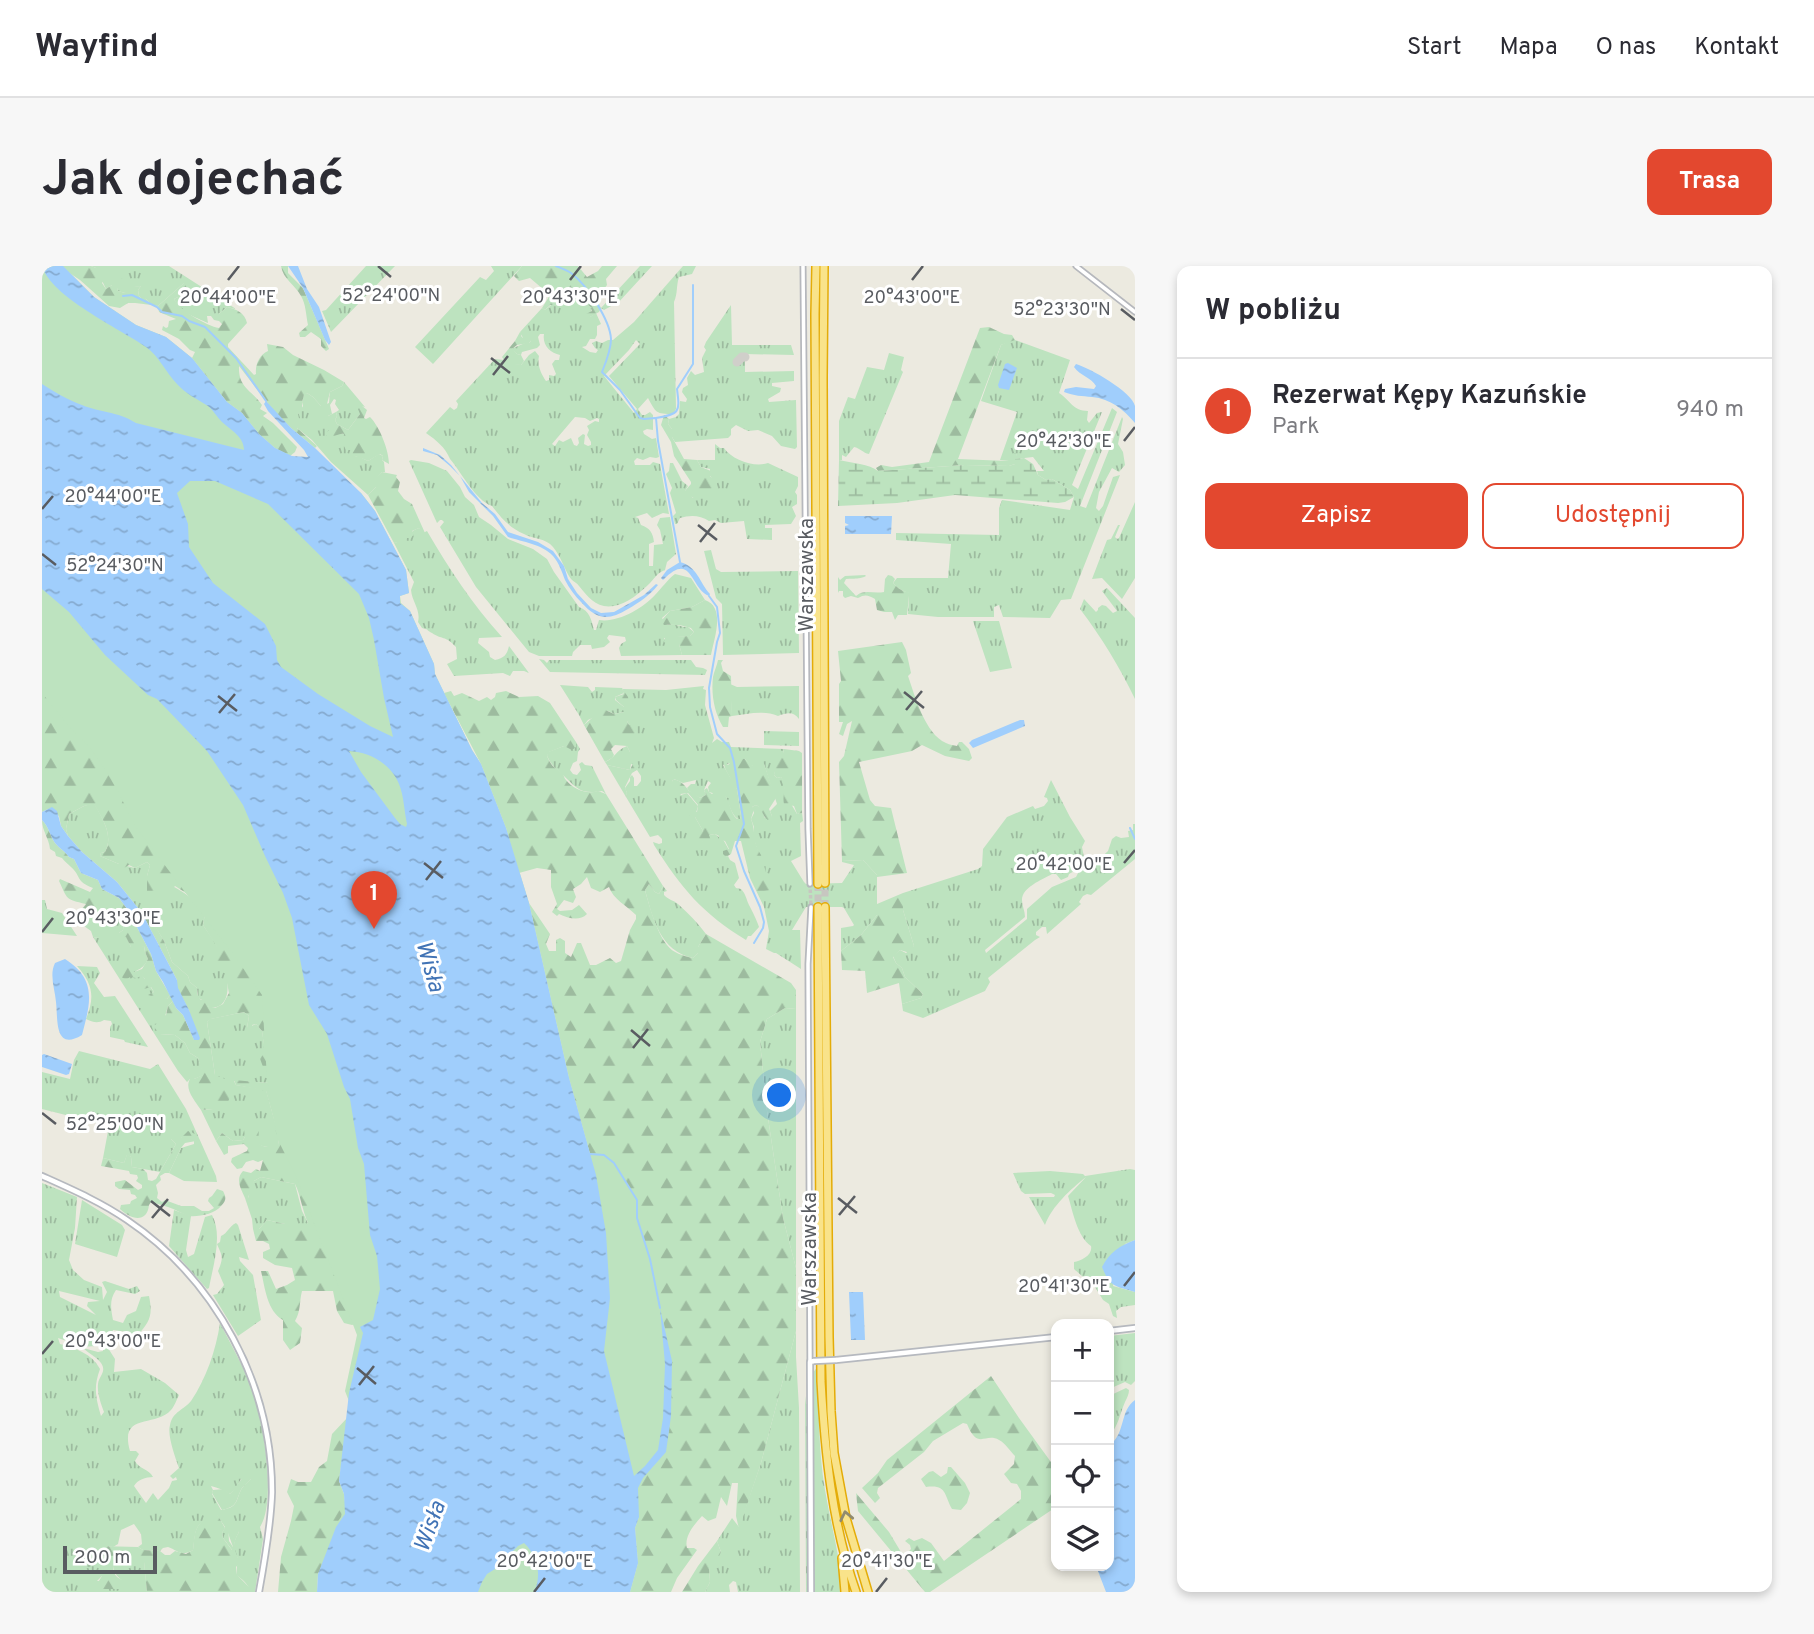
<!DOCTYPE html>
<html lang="pl">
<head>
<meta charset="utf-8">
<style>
	body { margin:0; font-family:Overpass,sans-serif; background:#f7f7f7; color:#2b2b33 }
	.controls { position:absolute; right:21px; bottom:21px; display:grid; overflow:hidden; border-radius:14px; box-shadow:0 4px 10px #0003 }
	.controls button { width:63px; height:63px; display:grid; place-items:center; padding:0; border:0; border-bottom:2px solid #e1e1e2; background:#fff; color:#2b2b33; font:35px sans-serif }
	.scale { position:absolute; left:21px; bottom:18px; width:94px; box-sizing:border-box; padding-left:7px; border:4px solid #595c61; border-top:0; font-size:19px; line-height:24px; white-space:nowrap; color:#595c61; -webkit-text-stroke:5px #fff; paint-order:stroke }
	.you { position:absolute; left:738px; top:830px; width:24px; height:24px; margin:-18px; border:5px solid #fff; border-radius:50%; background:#1a73e8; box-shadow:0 0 0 10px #1a73e833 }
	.badge { display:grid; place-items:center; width:46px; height:46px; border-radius:50%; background:#e3482f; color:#fff; font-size:23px; font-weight:700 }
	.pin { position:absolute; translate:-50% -58px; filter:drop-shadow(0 2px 4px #0008) }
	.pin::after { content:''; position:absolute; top:37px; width:24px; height:21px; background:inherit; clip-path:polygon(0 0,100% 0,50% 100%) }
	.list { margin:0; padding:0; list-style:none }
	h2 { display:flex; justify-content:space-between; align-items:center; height:91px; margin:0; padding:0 28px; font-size:30px }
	h2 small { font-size:23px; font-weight:400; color:#7c7c81 }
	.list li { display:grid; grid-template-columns:46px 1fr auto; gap:21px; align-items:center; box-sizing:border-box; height:105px; padding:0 28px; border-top:2px solid #e1e1e2 }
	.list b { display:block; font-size:26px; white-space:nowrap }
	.list p { margin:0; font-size:23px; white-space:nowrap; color:#7c7c81 }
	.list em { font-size:23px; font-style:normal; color:#7c7c81 }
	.actions { display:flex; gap:14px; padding:21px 28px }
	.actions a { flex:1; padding:16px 0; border:2px solid #e3482f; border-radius:14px; text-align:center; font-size:24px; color:#e3482f }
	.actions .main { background:#e3482f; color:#fff }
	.icon { flex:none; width:38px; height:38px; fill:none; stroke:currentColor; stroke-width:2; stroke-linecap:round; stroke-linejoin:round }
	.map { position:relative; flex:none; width:1093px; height:1326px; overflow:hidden; border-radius:14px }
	header { display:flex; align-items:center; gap:42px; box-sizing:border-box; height:98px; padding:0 35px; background:#fff; border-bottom:2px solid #e1e1e2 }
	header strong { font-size:33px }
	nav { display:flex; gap:38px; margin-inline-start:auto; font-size:24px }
	.intro { display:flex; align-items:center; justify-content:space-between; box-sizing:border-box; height:168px; padding:0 42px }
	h1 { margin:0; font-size:49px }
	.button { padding:18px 32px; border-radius:14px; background:#e3482f; color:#fff; font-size:24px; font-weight:700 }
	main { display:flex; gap:42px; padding:0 42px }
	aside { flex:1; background:#fff; border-radius:14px; box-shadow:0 4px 10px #0003 }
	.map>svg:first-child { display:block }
	.grass { fill:url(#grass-tufts); fill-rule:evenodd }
	.forest { fill:url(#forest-firs) }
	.wetland { fill:url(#wetland-marsh) }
	.park { fill:#bde3bf }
	.water { fill:url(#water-ripples); fill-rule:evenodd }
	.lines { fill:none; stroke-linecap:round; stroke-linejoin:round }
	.stream { stroke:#a0cefc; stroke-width:2 }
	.taxiway { stroke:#d0cfca; stroke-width:9 }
	.tertiary-tunnel { stroke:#c7c6c0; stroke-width:3.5; stroke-dasharray:3.5 2; stroke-linecap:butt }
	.motorway-tunnel { stroke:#c7c6c0; stroke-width:7; stroke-dasharray:7 3.5; stroke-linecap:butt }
	.tertiary-casing { stroke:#b6b8bd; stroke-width:7 }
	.secondary-casing { stroke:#b6b9bf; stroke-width:8 }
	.motorway-casing { stroke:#e4ac08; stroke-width:10 }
	.tertiary { stroke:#fff; stroke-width:3.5 }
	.secondary { stroke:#fff; stroke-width:4.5 }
	.motorway { stroke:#f9e38a; stroke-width:7 }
	.secondary-bridge-casing { stroke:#b6b9bf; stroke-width:8; stroke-linecap:butt }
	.secondary-bridge { stroke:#fff; stroke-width:4.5 }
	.oneway { stroke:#918b6f }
	.ticks { fill:none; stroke:#595c61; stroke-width:2.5 }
	.labels { text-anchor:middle; stroke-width:6; stroke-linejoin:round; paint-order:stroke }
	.street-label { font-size:21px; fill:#595c61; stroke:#fff }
	.water-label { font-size:23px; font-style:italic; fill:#4173b5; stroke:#fff }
	.ticks-label { font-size:18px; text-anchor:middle; fill:#595c61; stroke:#fff; stroke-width:6; stroke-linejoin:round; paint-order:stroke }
</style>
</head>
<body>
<header>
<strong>Wayfind</strong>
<nav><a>Start</a><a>Mapa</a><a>O nas</a><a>Kontakt</a></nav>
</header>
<div class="intro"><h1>Jak dojechać</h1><a class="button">Trasa</a></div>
<main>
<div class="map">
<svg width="1093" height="1326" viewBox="0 0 1093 1326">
	<defs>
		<pattern id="grass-tufts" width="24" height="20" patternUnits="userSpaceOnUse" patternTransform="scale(1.75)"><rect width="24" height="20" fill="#bde3bf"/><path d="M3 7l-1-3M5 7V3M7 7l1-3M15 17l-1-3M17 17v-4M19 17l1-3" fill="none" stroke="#9dbb9f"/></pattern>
		<pattern id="forest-firs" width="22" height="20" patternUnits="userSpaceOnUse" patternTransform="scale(1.75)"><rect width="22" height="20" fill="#bde3bf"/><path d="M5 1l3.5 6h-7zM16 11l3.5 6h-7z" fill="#9dbb9f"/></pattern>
		<pattern id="wetland-marsh" width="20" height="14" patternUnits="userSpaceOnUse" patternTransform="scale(1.75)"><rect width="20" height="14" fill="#bde3bf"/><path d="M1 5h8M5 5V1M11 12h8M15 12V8" fill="none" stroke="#9dbb9f"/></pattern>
		<pattern id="water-ripples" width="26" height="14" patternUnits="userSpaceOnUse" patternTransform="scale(1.75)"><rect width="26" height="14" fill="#a0cefc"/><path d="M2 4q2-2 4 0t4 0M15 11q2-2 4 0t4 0" fill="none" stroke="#85aacf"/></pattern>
	</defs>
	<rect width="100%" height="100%" fill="#eceae0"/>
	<!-- grass -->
	<path class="grass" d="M49 0H127L194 43 185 41 177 48V55L172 54 169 50H165L166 57C153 51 137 46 132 33L136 31 142 17 116 40 110 39 104 33 99 32 97 30 96 24 99 20 92 21 83 27 76 25 75 22 70 19 64 23 54 2Z
		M324 0H353L289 66 280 45 284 44Z
		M449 0H480L391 98 373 81 438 11 444 14 452 5Z
		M598 0H610L575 38H573L562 44 559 42Z
		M641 0H654L650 8 637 11C634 20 636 27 632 36L634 143 631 148C614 148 614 147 606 132L596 143 600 149H603L608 146 611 149V164L605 163 601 165 602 168 610 173 614 172 617 191 614 192 608 191 601 194 595 192 592 195 593 199H608L611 196 618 198 627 248 621 247 610 252 605 247 593 251 596 252 599 259C608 262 611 267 612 276L607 278V300H611L612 279 621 278 618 264 615 259 618 252 628 251 634 288 625 296 623 304C615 307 614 311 608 317 599 326 585 338 572 340 555 343 547 332 537 320 535 317 532 316 529 313 523 305 519 290 511 281 504 272 491 273 482 268 468 262 459 252 450 240 433 234 420 207 408 193 403 181 394 174 384 167L408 141 412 144 415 142 416 138 414 135 453 93V95L479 99 487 89 493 85 497 90C495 99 499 108 504 115L507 114V109L512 110 514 108 510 98 513 94H517L518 89C508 87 500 79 502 68H498L496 71 498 79 495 82 480 86 479 89 475 88 469 83 483 77H487L489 75 481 72 478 66 500 42 503 44 514 35H528L538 33 550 42 548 51 554 47 559 58 555 60V69L553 73H548L544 80 540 81 548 86 554 87 556 84 553 82 550 77 554 75 560 77 566 74H571L592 56ZM594 74 598 78 567 110 595 143 592 147 562 110 587 84ZM533 151 543 152 548 155 555 152 557 153V156L553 155 545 160 547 164 545 169 549 176V179L546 180 542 178 543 169 541 168 536 172 537 177 535 180 532 179 529 172 521 176 517 174 513 180 510 178Z
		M689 39 690 79H749L752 89 703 88V106L752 105V115L730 117V120L739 122 738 126 726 133 727 136 754 134 755 181 753 183 739 180 730 170 716 164 706 165 694 159 689 163V169L686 172 633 176 630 171V163L626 158 627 153 634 151 637 148 638 135 644 136 645 133 640 126 641 122 646 119 645 112 649 105 653 109 662 106 660 92 664 84 662 81 664 76Z
		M969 74H973L1028 94 1017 127C1028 134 1031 145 1046 145L1045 154 1047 157 1055 147 1060 146 1030 219 1036 223 1070 142 1075 146 1038 240 1044 242 1080 151 1081 153 1076 178 1081 186 1083 199 1077 206 1070 202 1057 226 1054 242 1057 245 1061 240 1071 211 1078 209 1029 333 1019 334 1008 352 961 351 957 339 952 341V351H896L866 348 867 330H887C873 328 860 328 851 317L855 312H906L909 278 854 274V267L957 269V242L960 234 1028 244 1032 231 1028 224 1010 213 1004 214 996 209 995 205H1002L991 191 973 193 975 187 967 195 958 194 975 146 939 135 959 79Z
		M847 87 862 91 859 104 861 106 827 188C821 187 818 182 812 181L804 191 800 189V194H797V155L806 131 813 133 825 101 842 104Z
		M302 116 323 141 319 140 318 148 306 164 295 158 293 154 295 150 294 146 297 144 293 138 294 134 292 133 288 139 290 148 286 150 299 168H302L310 183 312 184 313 190 318 191 326 195 337 188 341 190 340 194 342 196 343 206H340L334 213V221L326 229 289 196 270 174 255 162 256 148 261 140 260 136 262 128 265 127 271 131 279 140 287 137 288 126 300 120Z
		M673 178 678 182H682C690 194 713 202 726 197L756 211V220L753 226 755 229V238L750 241 754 250 749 258 723 259V262H730V274L705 273 702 255 679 257 673 254 667 255C658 249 648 249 638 252L635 258H633L631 250 634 247 628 227 630 222 624 208 627 205 628 197H631L640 215 646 220 643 225 651 232 670 213 668 209V203L659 201 655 194H673Z
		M369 194 387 197 405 205 418 221 423 231 432 239 437 251 449 259 466 273 491 283 505 293 512 306 537 341C548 345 549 353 552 364H554L557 354C576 357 601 342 613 329 620 322 625 314 633 308L649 312 663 334 650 341 628 345 620 352 625 359C633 357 638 361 646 361L652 366 648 370 622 372V373L637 378 640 389 579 390 577 382 579 378 584 375 583 371 567 369 565 372 568 376 562 381 550 383 549 379H538L531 386 530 390H497L487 386 434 321 398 261 402 256 400 254H398L395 257 367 195Z
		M1093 236V312L1080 333 1060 312 1050 313 1065 274 1069 273 1076 259H1078L1073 271 1075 273 1077 272Z
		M377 262 381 267 385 265C408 304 430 338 460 371L437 372 436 377 447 386 448 391 453 394C462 392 465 389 467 380L487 407 482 405H471L468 410 461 407 412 410 405 398 415 393 414 381C403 369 400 374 390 367 381 362 390 365 380 362L376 356C379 344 370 336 369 324L372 316 352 277C368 274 366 265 377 262Z
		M669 284 674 303 679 306 756 305 757 387 681 389 680 338 674 332 662 285Z
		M1065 322 1093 352V433C1077 400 1060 372 1038 343L1042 333 1054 346 1056 344V342L1060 339 1064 340 1071 347 1075 345 1060 325Z
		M931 355H957L970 402 948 406Z
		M497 393 502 394 505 397 507 394H649L654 401 661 402 665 404 663 409 508 406Z
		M688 418 695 421 757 420V453C751 445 745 447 736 450 721 444 706 448 690 450Z
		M518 419 546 421 550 426 553 424V421L580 422 582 427 573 431V434L582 441 583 444 582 446 572 448 566 445 546 454 542 459 537 449Z
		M662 420 661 423 664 424 663 439 672 472 670 477 675 473 680 476H687L689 481 742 483 741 487H738L732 509 735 512 739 511 742 515V526L755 548 760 547 761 555 758 557 759 590 749 595 762 616 764 618 800 617 812 599 800 596V595L821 594 835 609V649L819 669 799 685V662L811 660 812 659 802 642 800 641H764L750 664H758L759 703 734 687H732L724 683 727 665 722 641V624H728L711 570 712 561 709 553 712 547 710 541 714 539 719 542 723 552 730 550 728 545 735 538 722 498 709 500 703 493 681 499 695 523 699 550 698 553H696C689 548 687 538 684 531L667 526 666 521 669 517 666 515 662 524 664 529 658 532 647 525 645 522 649 518H653L654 514 641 517 632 513 630 515 639 529 645 527 656 540 653 551 661 565 657 580 660 579V576L667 569 673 568 682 575 687 584 684 591 686 590 688 594 693 597 697 612 692 619 694 622 699 623C704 628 704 633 707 639 711 647 714 652 717 661L709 670H706L704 674C661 648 639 622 612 579L611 576 617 578 620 577V573L616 569 608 571 584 531 585 527 583 522 588 515V511L590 509 592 512V520H595L599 515V510L595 504 596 500 589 498 588 504 565 499 563 496C572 493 574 484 585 480L588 486 587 459 585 455 581 423 624 424Z
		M722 465 757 466V480L722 479Z
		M534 476 538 483 536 486 535 495 531 497 528 504 531 508 535 509 539 504 537 498 540 496 543 499 550 500 564 528 560 525C539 529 534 522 520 508 512 500 511 502 505 490L506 486 522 480 534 481Z
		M1009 514 1028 551 1043 575 1040 581 1043 597 1052 598 1066 585 1070 573 1074 570 1079 572 1087 571 1086 565 1091 564V558H1093V593L1049 629 1045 628 1041 630 1037 636 1039 638 1005 668 1004 661H1000L994 666V669L998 671 993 674 946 712 948 716 943 725 881 752 861 745 860 738 879 732 881 728 863 711 860 702 854 697 851 690 858 684 864 687 872 680 861 644V627L936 603 940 600 941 583 965 551 991 540 993 543 1002 540 1006 535 1005 532 1002 531ZM1036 603 1037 605 1034 611 1010 621 985 643V653L944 687 943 684 983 651C983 645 980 640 980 634 980 621 1000 614 1010 608H1014L1019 614 1026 611 1027 608Z
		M52 537C60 552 72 569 63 586L59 587 58 590 77 598 93 602 105 596 108 599 105 610C132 620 144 624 163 647L161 659C166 667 172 674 176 682 183 698 197 742 168 742L162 735 156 732 155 722 148 716 146 710 130 696 122 675 103 644 100 647 75 616 40 586 26 570 24 563 27 548 42 540Z
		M607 618 613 626 617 628 621 620 625 625 622 626V629C627 634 631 634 636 638 646 647 656 657 664 668L656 681V687L651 692C618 685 611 653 603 624Z
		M0 634H3L5 643 20 647 35 670 0 667Z
		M75 643 82 653 81 664 77 667 84 670 89 681 102 680 103 686 106 693C101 705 94 702 88 711L100 709 112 726 110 727 125 733 128 729 131 735 126 740 118 768 133 769 143 777 148 787 156 792 162 809 152 813H148L145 816 136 805 51 671 56 672 58 656C65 652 68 645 75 643Z
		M35 700 55 701 58 707 52 717 62 731 73 730 106 781 83 776 82 774 68 771V761L70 758 69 755 62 754C56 758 50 756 44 753 53 731 51 718 35 700Z
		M743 742 754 743V1002L741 952 725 845 718 776 725 753Z
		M202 746 207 750 205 762 214 758 220 765 228 817 192 815 194 819 224 824 237 871 236 880C222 884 215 877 203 871L201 874 191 875 180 867 174 875 159 844 171 843 173 809 165 756 168 753Z
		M37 785 108 803 116 798 144 843 174 910 175 916 142 915 127 907 139 882 152 878V868L139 872 129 873 134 878 118 906 90 901 89 891 85 889 82 897 61 892 67 860 0 843V806L28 813 32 794Z
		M1088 903 1093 904V974L1083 978 1071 1020 1093 1026V1039L1079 1041 1074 1045 1075 1052 1071 1050 1067 1038 1061 1034 1050 1016 1040 1010 1032 1003V996C1039 995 1051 989 1049 980 1035 970 1031 946 1026 930L1044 911C1029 923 1010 940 1003 959L987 931H1012L1013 929 1009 927 983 928 979 925 971 907 1008 905 1041 908 1043 910Z
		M219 911 253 918 260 945 266 957 265 959 243 958 225 954 217 963H211L210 953 203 932H206L212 915Z
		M0 917 35 931 33 962 27 994 31 1004 42 1014 60 1021 61 1034 65 1026 60 1016 63 1015 87 1023 95 1020 98 1025 93 1028 74 1024C67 1034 69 1043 71 1054L81 1057 85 1049 94 1045 99 1031 107 1030C111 1050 108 1055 95 1070L85 1066 71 1064 66 1082 73 1093 72 1106 99 1103 123 1117 137 1129C135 1133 132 1141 129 1144 113 1162 77 1146 88 1185H94L97 1188 93 1195C97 1203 107 1203 111 1211 104 1211 95 1214 92 1220L104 1237 111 1227 116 1234 127 1222 130 1215 135 1214 134 1211 131 1213 128 1210 137 1202C133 1191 125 1169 128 1159 131 1145 142 1144 149 1135 164 1113 174 1084 178 1057 191 1083 207 1109 215 1137 222 1166 234 1236 218 1261L221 1273 213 1326H208C207 1318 200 1313 194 1309L196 1292C189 1283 192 1274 197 1266L186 1259 187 1275 191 1281V1285L181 1272 180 1267 183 1261 175 1249C152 1257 154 1262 151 1284 139 1291 137 1285 126 1281L121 1282 118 1285 101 1284 96 1281 100 1278 99 1268 92 1258 79 1264 76 1278 71 1281 66 1280 59 1295H63L60 1310 55 1315H81C69 1307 68 1295 77 1285L91 1289 102 1295 105 1326H0ZM17 1025 58 1035 46 1036 45 1040 54 1049 18 1031ZM16 1072C30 1076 50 1087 61 1075V1085L56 1086 41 1082C47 1088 55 1091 59 1097 65 1106 57 1110 56 1118 55 1127 59 1138 62 1146L59 1150C54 1132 51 1122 58 1103 50 1088 34 1082 18 1078ZM199 1213H209C206 1216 202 1219 200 1222 193 1235 197 1241 179 1244L170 1228 171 1224 169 1220C176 1222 182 1224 188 1228L194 1222Z
		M40 934 80 959 83 964 75 991 33 978Z
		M132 944 149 950 144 984 146 991 152 988 163 951 170 949C181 969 171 1000 167 1022L165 1023 127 980Z
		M194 957 196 959 207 994 197 991 198 995 211 1009 219 1054 196 1070 171 1029 175 1028 182 1019 176 1005C182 991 180 990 175 978L178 976 179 970C186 967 187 960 194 957Z
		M754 1065V1091L757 1142 758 1326H696L694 1316 691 1315 687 1319 688 1326H663L668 1316 667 1303 679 1286 675 1275 690 1252 697 1261 719 1197Z
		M1093 1067V1115L1089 1119 1083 1116 1067 1123V1070Z
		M776 1100C777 1141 776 1183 783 1224 789 1259 798 1291 801 1326H772L770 1108Z
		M1084 1122 1087 1124C1087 1128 1085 1132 1083 1136 1077 1150 1077 1158 1067 1171V1130Z
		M763 1130 764 1138H766V1140L768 1326H764Z"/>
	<!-- forest -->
	<path class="forest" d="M17 0H49L54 2 59 3 66 8 60 17 64 23 70 19 71 12 78 10 82 15 75 21 76 25 83 27 85 21 99 20 96 24 97 30 99 32H103L110 39 93 37H86L78 42 67 40 38 14Z
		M239 0H246V7L261 22 287 83 284 85 279 80V73L269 66 263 71H258L257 67 266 59C264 50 264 38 259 30 253 19 241 13 239 0Z
		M480 0H536L545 11 556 5 560 0H575L564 13 565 19 559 27 560 32 557 38 559 42 557 46 548 51 544 48 550 45V42L538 33 528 35H514L511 39H508L503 44 500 42 508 29 488 12 477 15 472 10Z
		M142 17C147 22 148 29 142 32L136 31 132 33C137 44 165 60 177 62L180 58 177 55V48L185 41C194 43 203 47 205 57L186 78V81L212 109 214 108C213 99 217 89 226 85L225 78 241 81 251 89 282 104 302 116 300 120 288 126 284 142 279 140 271 131 265 127 262 129 260 136V144L256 148 258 157 255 162 275 180 273 182 249 162 231 144 197 100C196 122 210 124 220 139L218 143 225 147 221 150 231 157 255 181 253 186 248 190 233 182 217 168 200 147 185 136 150 92 153 86 148 84 137 73 120 64 121 60 124 62 126 61 127 55 134 53 117 46 116 40Z
		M947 61 962 68 970 69 973 74 959 79 916 193 966 195 972 187H975L973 198 967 200 923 199 836 205 834 202 839 199 850 201 887 196 938 62Z
		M478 66 480 68 479 70 481 72 486 71 489 75 487 77 475 79 470 83 475 88 479 89 482 95 479 99 456 98 453 93 462 94 460 91 473 75Z
		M319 139 325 144 322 152 324 153 328 151C338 161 347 185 347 198L340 194 341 190 338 188 326 195C320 192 314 191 309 188L312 184H304L301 178 302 168C297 167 294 171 286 171L283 168 287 164 286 150 294 146 295 150 293 154 295 158 306 164 318 148 316 143Z
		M622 149 627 153 626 158 630 163V171L642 193 655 194 659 201 674 207V210H668L675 217V224L671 227 665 225 656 234 641 227 649 218V216L632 190 629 176 619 159Z
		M340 206 355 209 354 211 358 216 356 225 362 233 370 238 383 267H379L377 262 370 265 372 268 369 272H365L363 275 352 277 326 229 334 221 332 214Z
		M823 309 824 310C816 314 811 312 804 313L802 317 814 330C822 323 831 328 842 326L843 313 846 309 850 310 853 313 851 317C861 329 873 327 887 327L888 330H867L865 349H856L853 354 850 346H842L835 344 833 333C826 329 823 328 816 332L809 330 803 332 801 330V325H797L796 327V311L798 314 803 310Z
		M0 323 165 485 317 1057 310 1059 302 1057 295 1045 291 1025H260C257 1037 259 1045 253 1055L260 1062 258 1077 248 1084 241 1074V1054C225 1045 223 1022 219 1005H226L234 1023 245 1019 253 1014 250 1002 233 999 221 992V986L228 983 227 978 221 975H214L211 963H217L225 954 243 958H265L266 957C260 944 259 930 253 918L219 911 212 915 211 927 207 929 206 932H203C199 923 193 913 201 905L209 907 214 903 218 905 221 894 216 896 211 894 204 896 200 902 195 903 189 896 190 892 205 885 206 882 202 878 186 880V887L182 889 174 875 180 867 191 875 201 874 203 871 202 863 210 858 217 863 216 877C222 882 228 882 236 879L237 871 224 825 194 819 192 814 227 817 217 790 222 780 220 765 214 758 210 759 212 769 206 771 205 762 207 750 202 746 169 753 165 756 173 809 186 814 190 827 185 838 171 843 159 844C153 835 142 823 148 813H152L161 809 156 792 148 787 143 777 133 769 118 768 111 760 116 757 117 752 124 749 126 740 131 735 134 742 141 749 152 774 147 744 135 722V714L100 647 104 644 122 675 130 696 146 710 148 716 155 722C155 727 155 730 159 734H166V740L173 742 181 738 187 727 182 702 175 699 163 688 164 685 175 681 161 659 163 647 150 631 133 620 123 632 105 627V610L108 599 105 596 93 602 87 599 82 602 77 600V598L58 590 59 587 63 586C72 569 60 552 52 538L42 540 27 548 24 563 26 570 19 560 17 550 6 543 0 546Z
		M663 334C684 341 672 373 669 389H640L637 378H625L622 376 623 371 648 370 652 366 649 362C641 359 631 358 622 359L619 355 628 345 650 341Z
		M860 376 864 384 869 407 866 410C873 430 883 468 904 477 908 479 912 479 915 480L917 476H920L927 483 930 492 927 495 903 490 880 479 870 485 817 496 828 534 833 540 849 542 865 607 835 611V609L821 594 800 595 797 496 802 490 810 455 805 458 801 470 797 468 801 456H797V418L799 415 796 385Z
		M676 394H681L679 397 681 405 689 410 690 450 687 451 686 461H681C672 446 669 428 671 411 672 405 675 400 676 394Z
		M580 422 586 431 587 437 584 440 588 446 587 453 585 455 587 459H592C596 468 597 481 588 486L585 480 573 479 569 483 572 489 570 492 563 496 542 459 551 451 553 446 556 447 561 443 572 448 582 446V441L574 434 573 431 582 428Z
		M409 425 412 430 420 427 437 435 445 431 449 434 453 431 454 427 464 425 477 431 496 430 508 437 534 476V481L530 484 522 480 507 486 505 490C511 504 513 500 521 508 522 510 522 512 524 514 531 523 545 529 556 525L564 528 621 620 617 628 613 626 607 618 603 624C607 639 615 667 625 679 631 687 641 690 651 692L656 687V681L664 668 749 717 754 724V743L743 742 725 753 718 776 725 845 741 952 754 1002V1065L719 1197 697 1263 694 1250 696 1217H690L685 1240 679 1231 674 1252 666 1255 660 1250C652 1259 642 1270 645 1282H652L655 1284 635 1312 629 1326H588L596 1297 593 1262 597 1251 548 888 527 812 487 637 508 668 504 678 507 685H514V674L518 672 523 675V687L529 691 535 677H539L548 699H554L568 692 574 697 579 695 588 664 594 653V649C585 640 571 633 567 621L558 626 549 622 545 611 539 618 531 623 534 631 531 637 522 634 515 643 518 645 530 644 537 639 545 648C537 656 526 652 517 648L515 650 510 646 515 638 509 621V604L495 602 477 607 464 562 439 498 402 427Z
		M742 483 757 485 760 487V547L755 548 752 540 742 538C740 529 745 520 739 511L735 512 732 509 733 502 731 492 734 485 741 487Z
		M715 491 722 498 734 532 727 543 730 550 726 554C720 550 721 543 714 539L710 541 712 543 709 553C714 565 710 576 719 589L729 624 722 625V641L708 612 699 575H693L689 588 684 591 681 588V585L687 583 683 575 677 574V570L673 568 667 569 669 575 660 576V579L666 584H658L657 580 652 583 650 582 651 578 656 577 655 574 661 565 653 551 647 549 648 546H655L656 539 646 527 631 529 627 524 631 513C639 515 642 518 647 525L652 527 658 532 664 529 662 524 665 522 667 526 670 528 673 525 677 528 681 527C689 535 687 546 695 553H698L699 550 695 523 690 519C690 510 681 505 682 495L686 499 693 492 703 493 710 500Z
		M592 495 595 496 597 500 595 504 590 507 583 521 585 527 584 531 565 499 588 504Z
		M0 554C7 561 8 570 13 577 18 583 23 585 27 591L32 593 39 607 56 614 60 623 77 632 86 644 109 688 114 705 128 729 125 733 115 732 106 729 112 726 109 721 102 723 99 720 103 713 100 710 94 712 88 711 84 714 78 710 75 703 78 700H85L92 706 100 703 106 693 103 686 102 680 93 684 89 681 84 671 76 672 72 669V667H77L81 664C82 656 83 648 75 643L71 644 69 652 58 656 57 660 61 663V666L56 672 51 671 49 665 42 660 38 645 44 638C23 633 26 634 17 615L18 613 48 626 51 622C33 615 40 611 29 601 26 598 22 595 20 592L14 590 13 586 8 583C7 572 0 565 0 554Z
		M861 627V644L872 680 868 687 858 684 851 691 854 697 860 702 863 711 881 728 879 732 860 738 857 717 825 727 823 705 800 704 799 685 819 669 835 649V638Z
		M146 865 153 868 154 875 143 877 139 882 127 907H123L118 910 119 914 114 919 116 927 115 932 120 936 123 934 139 940H152L160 945H167L172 942 166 935 167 932 170 930 175 923 181 925C184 931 185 934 179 940 173 948 157 951 147 950 140 948 133 943 126 941 120 939 115 938 109 936L107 939C105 958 88 953 78 943L79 939 88 938 89 935 95 932 93 929 89 928 88 924 77 923 73 920V916L83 914 96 924 100 922V919L94 915 96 912 95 909 88 908 87 905 59 900 61 892 82 897 85 888 89 891 90 901 101 903 105 907 106 914 110 915 114 913 134 878 128 872H139Z
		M949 1110 977 1152 1014 1203V1241L888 1326H883L816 1245 814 1227 847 1266 859 1286 864 1288 869 1283 868 1279 863 1275 867 1272 872 1275 880 1272 889 1277 902 1295 979 1233V1225L975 1218 969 1217 962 1208 972 1198 973 1190C968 1185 963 1177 957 1174 943 1166 936 1185 925 1158L921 1157 891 1175 882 1186 836 1222 835 1227 838 1232 833 1237 820 1222 836 1207 845 1194Z
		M306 1151 297 1215 302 1228 303 1248 276 1308 275 1326H236L239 1291 249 1255 252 1240 245 1226 249 1213 256 1216H269L277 1201 285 1195 290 1168Z
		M906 1201H909L923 1217 928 1227 925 1237 919 1244 910 1243C902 1229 905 1218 884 1221L879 1213 887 1206 891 1205 899 1211 905 1207Z
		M205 1207 209 1208V1213C208 1214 201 1221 200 1222 193 1235 197 1240 180 1244L170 1227 171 1224 182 1223 188 1228C195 1221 198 1213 205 1207Z
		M169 1247 175 1248 183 1262 180 1267 181 1272 190 1284 191 1281 186 1267 185 1256 195 1261 197 1266C189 1280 193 1283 198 1297L194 1301V1308L208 1322V1326H105L102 1296 91 1290 88 1292 83 1291 81 1286 77 1285 72 1291 75 1298 71 1300C71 1310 77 1314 86 1315L90 1323H60L55 1318 60 1310 58 1307 63 1295H59L47 1301 44 1300V1292L57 1280 96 1281 101 1284 118 1285 123 1289H128L133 1285 144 1288 151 1284C152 1276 152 1266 156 1260 160 1254 165 1253 169 1247Z
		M675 1275 679 1286 673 1299 667 1303 668 1316 663 1326H640L656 1300Z"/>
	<!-- wetland -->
	<path class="wetland" d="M982 192 991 198 996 209 1004 214 1010 213 1028 224 1032 231 1023 236 1016 237 913 229 855 237 796 240 797 194C809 197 828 198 836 205L923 199 967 200 973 198V193Z"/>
	<!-- park -->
	<path class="park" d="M0 0H21L52 31 94 59 124 71 150 92 185 136 200 147 217 168 233 182 250 191H266L319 227 333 245 364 304 367 327 358 330 359 337 368 345 392 398 393 408 430 484 439 498 464 562 487 637 527 812 548 888 562 889 572 897 595 934V952L608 993 630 1095 629 1150 624 1186 600 1213 596 1222 597 1251 593 1262 596 1297 588 1326H282L285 1296 292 1261 299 1251 313 1182 315 1156 303 1125 315 1069 254 910 235 872 225 813 220 729 192 689 149 634 94 561 69 512 49 483 25 458 0 427Z"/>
	<!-- water -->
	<path class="water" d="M0 0H21L52 31 94 59 124 71 150 92 185 136 200 147 217 168 233 182 250 190 266 191 262 184 226 145 222 138 224 135 249 162 273 182 319 227 333 245 364 304 367 327 358 330V337L368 345 392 398 393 408 430 484 439 498 464 562 487 637 527 812 554 909 564 967 568 1032 562 1085 592 1210 603 1200 616 1184 621 1152 623 1098 618 1042 630 1095 629 1150 624 1186 601 1212 596 1222 597 1251 593 1262 596 1297 588 1326H492C500 1310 496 1290 482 1277L476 1280 453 1303 445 1308 440 1316 436 1326H275L276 1308 294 1261 303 1248 302 1228 297 1215 307 1127 321 1067 318 1061 331 1054 338 1023 335 990 328 969 322 898 316 882 308 833 302 821 285 768 267 739 250 652 241 627 223 590 201 539 165 485 115 433 106 429 63 389 27 346 0 323V118C11 125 28 135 40 139 59 147 75 145 94 157L202 184C202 171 189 164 180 156 175 151 171 144 166 140 155 133 144 128 135 118 124 107 117 90 104 81 77 62 9 31 0 0ZM148 215H173L226 238 317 328 327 352 332 374 342 432 351 471 328 460 276 428 239 401 235 394 234 380 223 358 171 317 147 281 146 258 135 227ZM307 485C328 486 349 498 357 518 362 530 362 545 365 558L364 561 358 558 353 552 319 506Z
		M246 0H256L265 23 277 41 289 76 287 79 283 74 261 22Z
		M966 97 975 102 967 124 957 122 956 119 963 98Z
		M1034 98C1048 102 1090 126 1093 140 1093 144 1093 152 1093 157 1081 143 1069 133 1050 131 1040 130 1032 130 1022 126L1023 123 1034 121 1052 123 1054 120C1049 111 1038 110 1032 101Z
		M381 182 398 189 409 199 440 237 453 248 466 266 496 276 511 285 522 300 526 313 535 327 549 342 559 347 572 346 602 329 614 318 616 319C607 330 598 336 586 343 566 355 555 354 539 336 533 330 527 322 523 314 520 306 517 297 511 290 500 278 481 276 466 271L451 250 427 226 418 210 408 200 395 189 381 185Z
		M803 250H850L849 268H803V260L807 259 803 257Z
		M638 296C656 301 657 316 668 328L667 330C648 322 650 284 621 314L619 312 625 304Z
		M978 454H982L983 460 931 482 927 477 930 474Z
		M10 541 15 545 19 560 26 570 40 586 75 616 100 647 135 714 136 722 147 744 158 772 157 774H152L141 749 134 742 121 716 114 705 109 688 86 644 77 632 60 623 56 614 39 607 32 593 27 591C23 585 18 583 13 577 8 570 7 561 0 554V546Z
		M23 693C56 714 48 738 40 769 12 786 16 753 14 736 13 723 7 709 13 697Z
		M2 788 30 798 27 808 24 809 0 801V789Z
		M1093 974V1026C1073 1020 1068 1021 1060 1001 1068 986 1077 980 1093 974Z
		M807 1026H821L823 1074H809Z
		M1093 1134V1326H1064L1054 1300H1067V1179C1084 1169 1077 1145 1093 1134Z"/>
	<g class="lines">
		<!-- stream -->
		<path class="stream" d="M514 0C519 2 525 4 529 7 545 19 568 54 569 73 569 84 564 96 560 106L578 124 598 152 602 153 613 152
			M81 30 90 29 115 41 120 46 140 50 147 55 163 61 194 92 224 135
			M638 296 616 175 614 152C638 148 638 146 635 123L651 98V19
			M667 330 675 341 678 367 675 376 667 422 668 441 675 468 688 482 692 496 702 558 694 580 702 605 718 641 722 656 721 662 712 677
			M1088 562 1093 573
			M548 888 562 889 572 897 595 934V952L608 993 618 1042"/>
		<!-- taxiway -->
		<path class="taxiway" d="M695 96 700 91H703"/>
		<!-- tertiary-tunnel -->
		<path class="tertiary-tunnel" d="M768 618 769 641"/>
		<!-- motorway-tunnel -->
		<path class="motorway-tunnel" d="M776 618V641
			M783 641V617"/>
		<!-- tertiary casing -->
		<g class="tertiary-casing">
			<path id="tertiary" d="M761 0 766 563 768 618
				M1034 0 1093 46
				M768 1096 766 698 769 641"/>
		</g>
		<!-- secondary casing -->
		<g class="secondary-casing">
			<path id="secondary" d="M0 910C29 923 59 936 85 954 174 1014 230 1118 230 1226 229 1259 223 1293 217 1326
				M1067 1065 1093 1062
				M794 1094 1014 1071
				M769 1326 768 1096 772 1095"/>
		</g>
		<!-- motorway casing -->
		<g class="motorway-casing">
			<path id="motorway" d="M774 0 773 48 776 618
				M782 0 781 112 783 617
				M776 641 779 1115C783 1187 790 1258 814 1326
				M783 641 787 1071 789 1145 792 1187 804 1252 826 1326
				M800 1292 803 1326"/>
		</g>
		<!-- tertiary -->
		<use href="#tertiary" class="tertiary"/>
		<!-- secondary -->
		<use href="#secondary" class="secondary"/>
		<!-- motorway -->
		<use href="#motorway" class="motorway"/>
		<!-- secondary-bridge casing -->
		<g class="secondary-bridge-casing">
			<path id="secondary-bridge" d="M772 1095 794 1094"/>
		</g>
		<!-- secondary-bridge -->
		<use href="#secondary-bridge" class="secondary-bridge"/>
	</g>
	<!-- one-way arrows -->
	<defs><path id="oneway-chevron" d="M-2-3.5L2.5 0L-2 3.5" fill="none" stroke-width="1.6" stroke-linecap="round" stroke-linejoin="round" transform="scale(1.75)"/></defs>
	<use class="oneway" href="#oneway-chevron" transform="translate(804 1250) rotate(-102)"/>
	<!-- ticks -->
	<path class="ticks" d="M336 0 349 11M186 14 197 0M528 14 539 0M870 14 881 0M1079 43 1093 54M449 92 468 107M451 109 466 90M1082 175 1093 161M0 243 11 230M656 259 675 274M658 276 673 257M0 288 14 299M862 426 882 442M176 430 195 445M864 444 880 425M177 447 193 428M382 597 401 612M1082 597 1093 584M384 614 399 595M0 666 11 652M589 764 608 780M591 782 606 763M0 847 14 858M796 932 815 947M109 935 128 950M797 949 813 930M110 952 126 933M1082 1020 1093 1006M0 1088 11 1075M315 1102 334 1118M317 1119 332 1100M492 1326 503 1312M834 1326 845 1312"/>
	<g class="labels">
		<!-- street labels -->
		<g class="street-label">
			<text transform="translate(764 309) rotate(-90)" y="7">Warszawska</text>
			<text transform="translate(767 983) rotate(-90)" y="7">Warszawska</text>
		</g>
		<!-- water labels -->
		<g class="water-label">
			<text transform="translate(389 700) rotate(74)" y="8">Wisła</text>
			<text transform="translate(387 1260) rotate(-70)" y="8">Wisła</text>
		</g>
	</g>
	<g class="ticks-label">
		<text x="349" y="35">52°24'00"N</text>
		<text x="186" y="37">20°44'00"E</text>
		<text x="528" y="37">20°43'30"E</text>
		<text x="870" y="37">20°43'00"E</text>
		<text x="1020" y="49">52°23'30"N</text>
		<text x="1022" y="181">20°42'30"E</text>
		<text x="71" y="236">20°44'00"E</text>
		<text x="73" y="305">52°24'30"N</text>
		<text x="1022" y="604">20°42'00"E</text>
		<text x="71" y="658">20°43'30"E</text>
		<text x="73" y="864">52°25'00"N</text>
		<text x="1022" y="1026">20°41'30"E</text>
		<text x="71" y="1081">20°43'00"E</text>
		<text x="503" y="1301">20°42'00"E</text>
		<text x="845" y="1301">20°41'30"E</text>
	</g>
</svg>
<div class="controls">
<button>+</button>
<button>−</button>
<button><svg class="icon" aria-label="locate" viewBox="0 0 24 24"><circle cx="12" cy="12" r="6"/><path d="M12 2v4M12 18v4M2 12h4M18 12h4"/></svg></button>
<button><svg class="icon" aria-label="layers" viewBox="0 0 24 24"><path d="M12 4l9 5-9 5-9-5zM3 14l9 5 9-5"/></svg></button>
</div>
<div class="scale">200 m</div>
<div class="you"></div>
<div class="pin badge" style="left:332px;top:663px">1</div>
</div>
<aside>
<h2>W pobliżu<small></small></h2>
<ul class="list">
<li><span class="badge">1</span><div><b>Rezerwat Kępy Kazuńskie</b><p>Park</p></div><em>940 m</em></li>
</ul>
<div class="actions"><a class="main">Zapisz</a><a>Udostępnij</a></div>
</aside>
</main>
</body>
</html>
